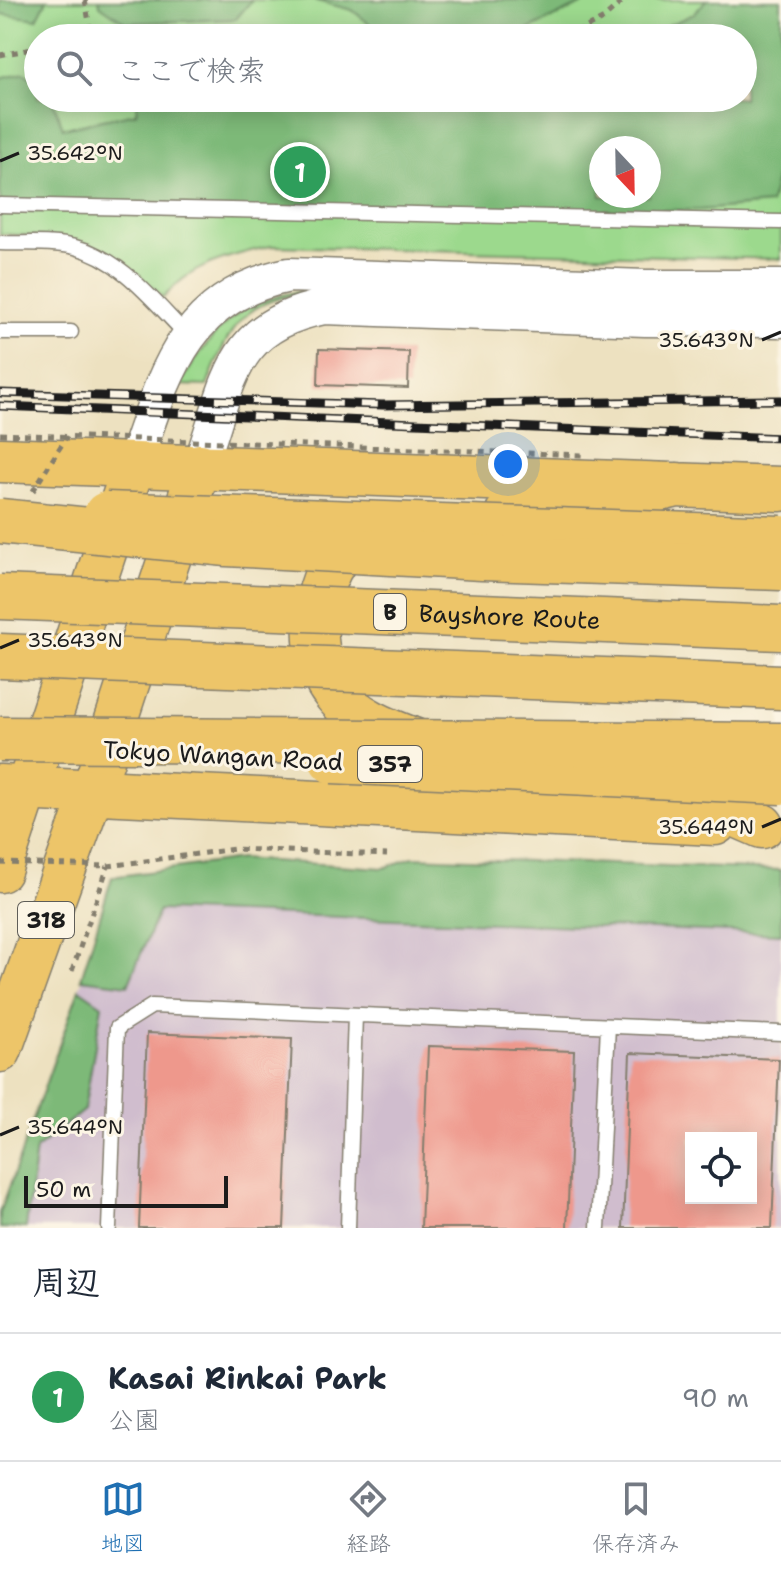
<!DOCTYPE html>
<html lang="ja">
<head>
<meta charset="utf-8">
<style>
	body { margin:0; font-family:"Shantell Sans","Klee One",sans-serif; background:#f6f6f7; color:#1f2937 }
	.controls { position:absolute; right:24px; bottom:24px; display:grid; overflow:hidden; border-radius:0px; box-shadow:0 4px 20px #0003 }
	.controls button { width:72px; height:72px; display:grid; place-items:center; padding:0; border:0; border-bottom:2px solid #e0e1e3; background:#fff; color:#1f2937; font:40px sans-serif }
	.compass { position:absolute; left:589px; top:136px; width:72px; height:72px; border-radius:50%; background:#fff; box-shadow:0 4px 20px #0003; rotate:158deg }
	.scale { position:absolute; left:24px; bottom:20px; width:204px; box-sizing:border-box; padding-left:8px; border:4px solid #1c1c1c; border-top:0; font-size:22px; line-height:28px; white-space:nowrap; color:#1c1c1c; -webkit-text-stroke:6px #fcf5e5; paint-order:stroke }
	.you { position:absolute; left:508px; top:464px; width:28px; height:28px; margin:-20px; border:6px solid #fff; border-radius:50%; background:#1a73e8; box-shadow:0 0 0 12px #1a73e833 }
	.badge { display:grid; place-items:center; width:52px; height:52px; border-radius:50%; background:#1f6fb2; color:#fff; font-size:26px; font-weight:700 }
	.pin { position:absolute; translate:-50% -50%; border:4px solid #fff; box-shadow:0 2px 8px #0006 }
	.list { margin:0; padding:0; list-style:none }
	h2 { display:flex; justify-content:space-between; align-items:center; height:104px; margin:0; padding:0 32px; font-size:34px }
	h2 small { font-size:26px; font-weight:400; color:#747a83 }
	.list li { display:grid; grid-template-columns:52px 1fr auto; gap:24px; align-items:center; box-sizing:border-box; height:128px; padding:0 32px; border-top:2px solid #e0e1e3 }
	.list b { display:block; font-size:30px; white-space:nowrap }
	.list p { margin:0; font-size:26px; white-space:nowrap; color:#747a83 }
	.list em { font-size:26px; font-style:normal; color:#747a83 }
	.icon { flex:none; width:44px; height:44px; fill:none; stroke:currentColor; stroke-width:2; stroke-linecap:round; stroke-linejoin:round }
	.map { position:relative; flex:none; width:781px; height:1228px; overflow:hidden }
	.search { position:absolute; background:#fff; box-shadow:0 4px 20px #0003; left:24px; right:24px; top:24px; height:88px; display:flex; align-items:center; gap:20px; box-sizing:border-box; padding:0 28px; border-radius:44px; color:#747a83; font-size:30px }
	.sheet { height:232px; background:#fff }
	nav { display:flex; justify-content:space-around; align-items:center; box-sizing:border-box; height:112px; border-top:2px solid #e0e1e3; background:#fff; font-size:22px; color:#747a83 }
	nav a { display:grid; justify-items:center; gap:4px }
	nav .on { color:#1f6fb2 }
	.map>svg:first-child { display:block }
	.industrial { fill:#d0bdce; fill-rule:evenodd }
	.green { fill:#9cd98d; stroke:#5c7a54; stroke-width:2; fill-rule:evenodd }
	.forest { fill:#7db978; stroke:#4c6a4a; stroke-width:2; fill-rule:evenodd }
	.building { fill:#ee988c; fill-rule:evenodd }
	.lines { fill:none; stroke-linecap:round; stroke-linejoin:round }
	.service-casing { stroke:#847e6e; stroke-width:17 }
	.tertiary-casing { stroke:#847e6e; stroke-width:37 }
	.primary-casing { stroke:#847e6e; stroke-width:45 }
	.trunk-casing { stroke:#847e6e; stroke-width:47 }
	.path { stroke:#847e6e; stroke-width:5; stroke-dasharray:6 6; stroke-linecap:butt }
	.service { stroke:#fff; stroke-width:14 }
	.tertiary { stroke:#fff; stroke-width:34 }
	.primary { stroke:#edc569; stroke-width:42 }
	.trunk { stroke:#edc569; stroke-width:44 }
	.rail-casing { stroke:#1c1c1c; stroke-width:9 }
	.rail { stroke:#fcf5e5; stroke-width:6; stroke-dasharray:18; stroke-linecap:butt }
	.trunk-bridge-casing { stroke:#847e6e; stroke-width:47; stroke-linecap:butt }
	.motorway-bridge-casing { stroke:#847e6e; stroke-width:47; stroke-linecap:butt }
	.path-bridge { stroke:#847e6e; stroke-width:5; stroke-dasharray:6 6; stroke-linecap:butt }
	.trunk-bridge { stroke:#edc569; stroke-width:44 }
	.motorway-bridge { stroke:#edc569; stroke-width:44 }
	.ticks { fill:none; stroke:#1c1c1c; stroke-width:3 }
	.labels { text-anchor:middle; stroke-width:6; stroke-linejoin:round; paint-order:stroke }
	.shield { fill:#fcf5e5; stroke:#5f5d58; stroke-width:2 }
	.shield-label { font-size:22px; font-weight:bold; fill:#1c1c1c }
	.street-label { font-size:24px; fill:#1c1c1c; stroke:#fcf5e5 }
	.ticks-label { font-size:20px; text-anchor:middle; fill:#1c1c1c; stroke:#fcf5e5; stroke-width:6; stroke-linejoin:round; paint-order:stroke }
</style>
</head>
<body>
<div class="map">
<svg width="781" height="1228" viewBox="0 0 781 1228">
	<rect width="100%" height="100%" fill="#fcf5e5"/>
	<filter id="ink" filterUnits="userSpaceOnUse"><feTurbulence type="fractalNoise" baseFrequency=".0125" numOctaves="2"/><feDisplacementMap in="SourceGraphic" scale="16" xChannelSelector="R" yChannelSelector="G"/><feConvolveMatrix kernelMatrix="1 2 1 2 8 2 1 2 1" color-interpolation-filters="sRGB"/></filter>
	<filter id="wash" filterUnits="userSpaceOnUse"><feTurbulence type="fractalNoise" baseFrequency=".006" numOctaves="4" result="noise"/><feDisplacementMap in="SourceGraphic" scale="32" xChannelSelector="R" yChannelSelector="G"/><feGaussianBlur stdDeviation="1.8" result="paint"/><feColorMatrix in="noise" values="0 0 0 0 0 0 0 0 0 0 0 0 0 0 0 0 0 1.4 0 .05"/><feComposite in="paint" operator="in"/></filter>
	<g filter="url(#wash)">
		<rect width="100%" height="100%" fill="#ede1c0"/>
		<!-- industrial -->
		<path class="industrial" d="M195 879 781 901V1228H0V1214L99 932ZM691 1138H751V1198H691Z"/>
		<!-- green -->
		<path class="green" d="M0 0H781V259L271 246C230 256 191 264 163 298 100 235 86 239 0 234ZM38 38H743V98H38ZM601 148H649V196H601Z
			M316 290 315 294C245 296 229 326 207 386L180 385C213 326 245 294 316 290Z"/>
		<!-- forest -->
		<path class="forest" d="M0 0H47L37 19 0 14Z
			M99 0H252L236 19 126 23 100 5Z
			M313 0H591L511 38H387L352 10Z
			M706 0H781V159L770 204 700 210 0 211V78L24 72 38 82V98H52L63 128 136 113 138 98H743V38H639L694 14ZM601 148H649V196H601Z
			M413 857 781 870V934L159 910 128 985 81 979 112 877 240 859 384 868Z
			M79 989 102 1005 84 1110 36 1149 26 1228H0V1213Z"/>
		<g id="blocks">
			<!-- building -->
			<path class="building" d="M319 349 409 352 408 388 318 385Z
				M147 1033 292 1039 284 1228H139Z
				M428 1046 574 1051 567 1228H421Z
				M630 1053 779 1059 772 1228H623ZM691 1138H751V1198H691Z"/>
		</g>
	</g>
	<g filter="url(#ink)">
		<use href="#blocks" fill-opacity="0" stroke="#847e6e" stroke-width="2"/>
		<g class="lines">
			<!-- service casing -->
			<g class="service-casing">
				<path id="service" d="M0 205 781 222
					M0 243C24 244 52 241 75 247 121 258 155 303 187 335
					M0 332H71
					M109 1228 117 1028 152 1006 781 1033
					M348 1228 355 1015
					M598 1228 608 1026"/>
			</g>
			<!-- tertiary casing -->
			<g class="tertiary-casing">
				<path id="tertiary" d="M134 464C165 374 184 296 289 275L646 287H781
					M200 465C230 385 228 325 324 307L645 319 781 320"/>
			</g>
			<!-- primary casing -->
			<g class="primary-casing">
				<path id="primary" d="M0 871 134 464
					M0 1051 93 790 200 465"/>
			</g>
			<!-- trunk casing -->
			<g class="trunk-casing">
				<path id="trunk" d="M0 460 781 489
					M507 514 598 503 677 485
					M369 531C314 552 300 648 334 692 355 720 392 732 424 744
					M644 785 702 800 762 826
					M0 787 715 823"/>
			</g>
			<!-- path -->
			<path class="path" d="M85 0 92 38
				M91 38 221 34 241 38
				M566 38 604 18 624 0
				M0 55 38 48
				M72 971 108 866"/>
			<!-- service -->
			<use href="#service" class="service"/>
			<!-- tertiary -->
			<use href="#tertiary" class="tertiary"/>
			<!-- primary -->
			<use href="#primary" class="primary"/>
			<!-- trunk -->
			<use href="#trunk" class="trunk"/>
			<!-- rail casing -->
			<g class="rail-casing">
				<path id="rail" d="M0 393 383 405 781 400
					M0 406 781 438"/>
			</g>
			<!-- rail -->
			<use href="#rail" class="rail"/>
			<!-- trunk-bridge casing -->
			<g class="trunk-bridge-casing">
				<path id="trunk-bridge" d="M106 514 781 538
					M332 761 781 782"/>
			</g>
			<!-- motorway-bridge casing -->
			<g class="motorway-bridge-casing">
				<g id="motorway-bridge">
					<path d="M0 521 227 544 482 558 781 568"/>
					<path id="s1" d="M0 597 781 628"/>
					<path d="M0 656 781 687"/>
					<path d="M0 739 781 745"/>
				</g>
			</g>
			<!-- path-bridge -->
			<path class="path-bridge" d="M0 434 583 455
				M33 491 67 436
				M0 863 108 866 235 849 387 855"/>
			<!-- trunk-bridge -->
			<use href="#trunk-bridge" class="trunk-bridge"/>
			<!-- motorway-bridge -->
			<use href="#motorway-bridge" class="motorway-bridge"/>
		</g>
	</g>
	<!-- ticks -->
	<path class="ticks" d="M0 161 19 153M762 340 781 332M0 648 19 640M762 827 781 819M0 1135 19 1127"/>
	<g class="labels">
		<!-- shield labels -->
		<g class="shield">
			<rect x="374" y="594" width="32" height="36" rx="6"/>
			<rect x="358" y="746" width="64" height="36" rx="6"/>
			<rect x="18" y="902" width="56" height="36" rx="6"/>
		</g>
		<g class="shield-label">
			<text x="390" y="620">B</text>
			<text x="390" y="772">357</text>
			<text x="46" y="928">318</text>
		</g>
		<!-- street labels -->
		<g class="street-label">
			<text dy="8" stroke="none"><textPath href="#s1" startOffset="510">Bayshore Route</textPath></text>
			<text transform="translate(223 756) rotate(3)" y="8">Tokyo Wangan Road</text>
		</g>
	</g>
	<g class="ticks-label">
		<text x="75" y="160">35.642°N</text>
		<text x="706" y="347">35.643°N</text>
		<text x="75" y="647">35.643°N</text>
		<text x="706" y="834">35.644°N</text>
		<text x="75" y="1134">35.644°N</text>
	</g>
</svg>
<div class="controls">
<button><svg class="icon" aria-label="locate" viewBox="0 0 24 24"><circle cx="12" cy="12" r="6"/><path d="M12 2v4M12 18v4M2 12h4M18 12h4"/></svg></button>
</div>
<svg class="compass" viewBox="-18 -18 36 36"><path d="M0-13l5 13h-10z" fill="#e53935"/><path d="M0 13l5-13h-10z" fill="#747a83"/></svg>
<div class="scale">50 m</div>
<div class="you"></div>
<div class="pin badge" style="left:300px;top:172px;background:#2e9e5b">1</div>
<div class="search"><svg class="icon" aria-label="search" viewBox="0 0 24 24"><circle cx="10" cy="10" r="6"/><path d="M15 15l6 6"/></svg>ここで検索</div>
</div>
<section class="sheet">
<h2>周辺<small></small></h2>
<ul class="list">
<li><span class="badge" style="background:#2e9e5b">1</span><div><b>Kasai Rinkai Park</b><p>公園</p></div><em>90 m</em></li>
</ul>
</section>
<nav>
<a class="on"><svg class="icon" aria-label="map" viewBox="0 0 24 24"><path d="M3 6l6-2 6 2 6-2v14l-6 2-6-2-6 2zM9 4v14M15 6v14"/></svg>地図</a>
<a><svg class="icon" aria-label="directions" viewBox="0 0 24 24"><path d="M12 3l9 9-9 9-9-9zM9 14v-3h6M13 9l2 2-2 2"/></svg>経路</a>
<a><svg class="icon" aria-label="saved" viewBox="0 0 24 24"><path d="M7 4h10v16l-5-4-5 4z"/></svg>保存済み</a>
</nav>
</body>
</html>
